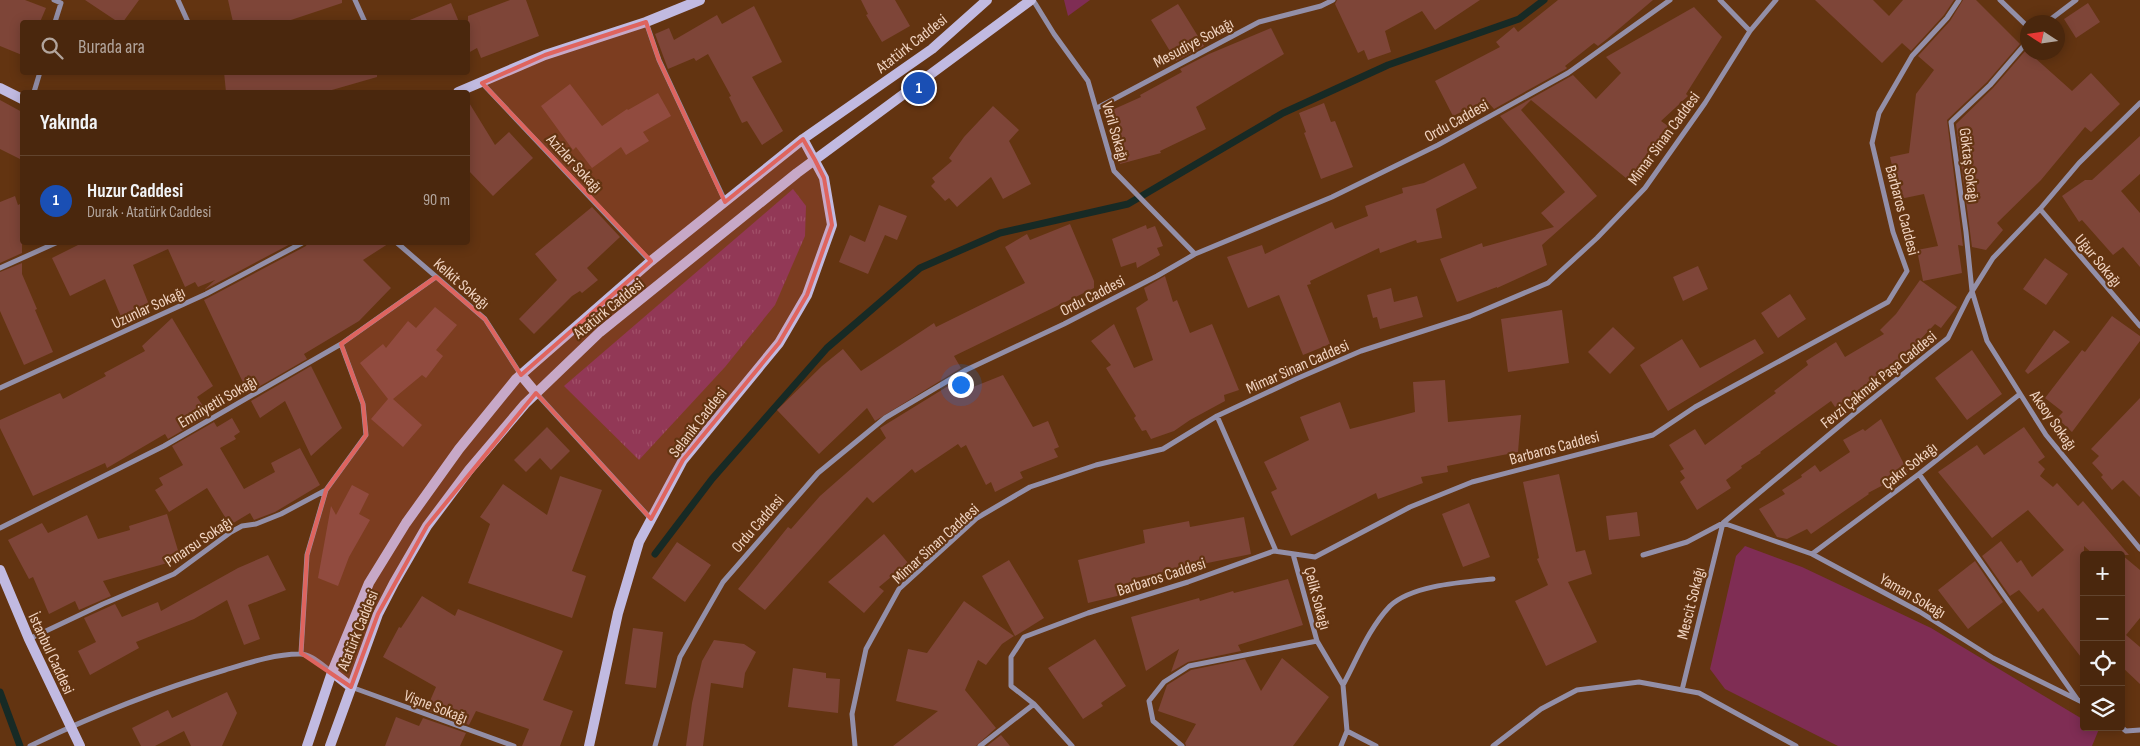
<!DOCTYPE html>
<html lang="tr">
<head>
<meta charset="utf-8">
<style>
	body { margin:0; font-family:"Sofia Sans Condensed",sans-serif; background:#512f16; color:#f1f3f6 }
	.controls { position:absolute; right:15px; bottom:15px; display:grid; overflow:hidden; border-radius:5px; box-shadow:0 2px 12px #0003 }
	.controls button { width:45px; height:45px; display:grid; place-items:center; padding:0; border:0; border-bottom:1px solid #61442e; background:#4a270d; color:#f1f3f6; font:25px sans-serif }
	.compass { position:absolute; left:2020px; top:15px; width:45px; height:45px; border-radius:50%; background:#4a270d; box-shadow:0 2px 12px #0003; rotate:282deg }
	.you { position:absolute; left:960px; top:384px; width:18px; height:18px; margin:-12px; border:4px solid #fff; border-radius:50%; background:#1a73e8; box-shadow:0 0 0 8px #1a73e833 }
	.badge { display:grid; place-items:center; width:32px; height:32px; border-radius:50%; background:#95b2f1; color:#fff; font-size:16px; font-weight:700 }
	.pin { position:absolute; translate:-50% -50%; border:2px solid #fff; box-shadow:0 1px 5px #0006 }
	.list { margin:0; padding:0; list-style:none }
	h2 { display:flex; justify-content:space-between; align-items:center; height:65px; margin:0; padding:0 20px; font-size:21px }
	h2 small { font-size:16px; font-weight:400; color:#b2a59d }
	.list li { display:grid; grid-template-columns:32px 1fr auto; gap:15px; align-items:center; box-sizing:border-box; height:90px; padding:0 20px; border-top:1px solid #61442e }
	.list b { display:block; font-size:19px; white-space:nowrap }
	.list p { margin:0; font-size:16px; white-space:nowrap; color:#b2a59d }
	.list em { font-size:16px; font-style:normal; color:#b2a59d }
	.icon { flex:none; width:28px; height:28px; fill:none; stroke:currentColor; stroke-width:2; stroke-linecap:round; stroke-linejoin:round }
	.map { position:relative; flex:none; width:2140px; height:746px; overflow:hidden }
	.search { position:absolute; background:#4a270d; box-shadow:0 2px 12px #0003; left:20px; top:20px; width:450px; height:55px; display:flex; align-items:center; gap:12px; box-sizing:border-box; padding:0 18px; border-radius:5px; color:#b2a59d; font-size:19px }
	.panel { position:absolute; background:#4a270d; box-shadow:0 2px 12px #0003; left:20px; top:90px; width:450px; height:155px; border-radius:5px }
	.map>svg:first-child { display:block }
	.grass { fill:#7f2d54 }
	.park { fill:url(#park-tufts) }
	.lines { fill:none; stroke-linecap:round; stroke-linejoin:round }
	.stream { stroke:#172a25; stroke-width:7 }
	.building { fill:#7e4538 }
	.minor { stroke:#938fa8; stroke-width:5 }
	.secondary { stroke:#c1bae1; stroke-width:10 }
	.marked { fill:#df645e; fill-opacity:0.2; stroke:#df645e; stroke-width:4; stroke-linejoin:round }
	.labels { text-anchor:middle; stroke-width:4.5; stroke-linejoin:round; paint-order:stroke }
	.street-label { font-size:16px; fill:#f0d3c1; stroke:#633411 }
</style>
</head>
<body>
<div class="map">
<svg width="2140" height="746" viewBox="0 0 2140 746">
	<defs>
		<pattern id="park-tufts" width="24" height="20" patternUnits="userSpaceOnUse" patternTransform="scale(1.25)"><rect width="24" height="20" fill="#7f2d54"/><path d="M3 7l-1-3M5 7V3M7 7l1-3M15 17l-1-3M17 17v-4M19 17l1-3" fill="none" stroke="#914b6b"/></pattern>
	</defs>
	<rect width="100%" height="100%" fill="#633411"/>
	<!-- grass -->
	<path class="grass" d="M1064 0H1090L1068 16Z
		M1745 546 1802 567 1931 628 2084 720V727H2096L2099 729 2092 746H1838L1725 689 1710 669 1736 556Z"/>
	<!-- park -->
	<path class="park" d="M793 189 806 206 805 236 775 305 725 367 639 460 564 386Z"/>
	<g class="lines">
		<!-- stream -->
		<path class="stream" d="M655 554 712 479 827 348 920 268 1000 233 1128 204 1283 113 1388 65 1519 19 1544 0
			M0 692 20 746"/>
	</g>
	<!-- building -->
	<path class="building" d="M0 0H25L46 8 40 22H22V55L0 46Z
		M85 0H139L123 22H118Z
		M228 0H342V3L285 22H233Z
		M510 0H526L539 36 481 58 477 48 468 53V16Z
		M861 0H895L910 26 882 42 866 15 868 14Z
		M1337 0H1480L1435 30 1422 11 1385 31 1391 52 1368 60 1364 50 1358 53 1335 4Z
		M1558 0H1653L1607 39 1598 46 1594 43 1565 66 1567 68 1566 69 1494 109 1486 100 1453 116 1435 81 1500 47 1496 42 1514 27 1518 32Z
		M1815 0H1873L1889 16 1903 0H1954L1944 15 1911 51 1902 43 1882 63Z
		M1963 0H1976L2020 44 1987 82 1947 120 1963 246 1958 245 1962 273 1923 281 1917 250 1938 246 1924 194 1900 199 1890 157 1909 153 1916 94 1934 70 1918 56 1950 21Z
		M451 3 459 22H405Z
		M2088 3 2100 22 2076 38 2064 19Z
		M1178 4 1204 46 1176 61 1151 20Z
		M754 6 782 62 752 77 783 131 762 145 747 121 742 123 729 97 731 96 708 54 696 61 694 58 668 69 655 34 669 28 674 40 717 15 722 24Z
		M1694 7 1722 37 1686 94 1688 96 1661 121 1668 126 1632 183 1531 100 1521 110 1597 196 1542 245 1547 265 1497 288V287L1457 302 1440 259 1482 243 1483 247 1554 227 1541 213 1565 192 1500 116 1573 75 1596 99 1621 73 1606 57Z
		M1271 28 1284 54 1196 107 1206 129 1160 151 1161 153 1120 164 1112 134 1122 131 1112 110 1141 97 1140 95 1182 72 1180 69 1209 54Z
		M2026 50 2072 91 2091 73 2120 104 2091 132 2085 127 2041 180 1997 223 2003 230 1986 250 1972 247 1956 124 1993 88Z
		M224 72H377V77L325 92H226Z
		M570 84 602 126 627 109 628 110 658 93 671 116 643 132 649 141 626 155 621 147 592 168 576 147 573 150 541 106Z
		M0 100 22 112V160L0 149Z
		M468 101 495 145 509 132 533 158 493 196 468 170Z
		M1324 103 1331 122 1335 121 1353 167 1321 179 1304 133 1306 132 1299 113Z
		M993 106 1019 130 1009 141 1031 184 1003 199 991 177 957 207 949 198 945 201 931 186 935 182 932 178 952 161 949 158 964 137Z
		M2140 136V174L2121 191 2140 213V267L2123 247 2113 255 2082 220 2079 222 2062 196 2085 180H2092Z
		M1464 163 1477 188 1436 209 1442 238 1417 243 1416 240 1380 253 1379 248 1310 281 1311 284 1307 285 1330 344 1303 355 1279 295 1248 308 1227 257 1262 245 1265 254 1332 222 1335 229 1368 216 1365 206 1403 193 1402 188 1424 183Z
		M15 196 18 205 22 203V253L0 263V202Z
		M879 205 907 216 897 240 885 235 868 274 839 262 850 235 865 242Z
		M592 207 620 237 587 268 598 280 582 293 580 291 572 296 534 334 519 319 557 280 535 254Z
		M1070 224 1094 281V288L954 356 961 368 875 421 867 408 819 454 777 410 822 366 843 349 861 371 934 323 936 327 1025 283 1005 247 1027 234 1030 240Z
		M1146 225 1147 229 1155 226 1163 246 1157 248 1160 255 1137 268 1136 262 1121 267 1112 239Z
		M84 242H294L204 290 215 280 198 287 195 282 185 287 168 249 133 265 150 307 122 319 105 279 70 296 52 258Z
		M308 242H391L363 260 391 288 359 321 304 354 307 359 248 393 204 300 306 246Z
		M2045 258 2068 274 2046 305 2023 289Z
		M22 263V274L37 309 35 310 53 352 24 365 0 311V272Z
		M1698 266 1708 289 1683 301 1673 277Z
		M1165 276 1173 302 1177 300 1190 333 1212 324 1239 390 1224 395 1225 401 1190 420 1174 431 1151 439 1146 430 1142 431 1134 418 1136 416 1106 368 1111 365 1091 341 1114 324 1134 368 1153 360 1136 308 1148 300 1144 288Z
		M1920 280 1957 307 1941 328 1935 324 1898 363 1900 365 1835 407 1831 401 1760 452 1761 453 1741 466 1742 468 1726 480 1731 488 1697 510 1680 482 1685 478 1680 471 1684 469 1669 445 1695 429 1705 445 1776 393 1774 391 1808 365 1806 361 1836 342 1845 357 1884 334 1880 330 1896 314Z
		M1391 288 1394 302 1417 296 1423 317 1380 329 1377 317 1373 318 1367 295Z
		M1790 294 1806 319 1778 338 1761 313Z
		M435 307 457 325 436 350 443 356 426 378 422 375 393 399 422 425 403 447 371 419 388 399 360 363 383 344 386 348 408 321 416 328Z
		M1562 310 1569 363 1508 372 1501 319Z
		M2112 316 2140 336V341L2072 432 2057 418 2063 412 2045 398 2082 350 2085 352Z
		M172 318 213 386 197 397 209 415 168 439 165 434 107 468 105 463 33 496 0 428V420L60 393 63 399 106 376 104 373 145 351 142 346Z
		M1613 327 1635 348 1610 374 1588 352Z
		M2054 330 2070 342 2028 374 2025 371Z
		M1682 339 1700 368 1755 339 1764 353 1668 411 1640 365Z
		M1972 350 2002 394 1967 420 1935 378Z
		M311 366 342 428 311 456 285 401 260 418 251 401Z
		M966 375 973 387 1003 375 1033 427 1048 421 1059 447 1054 449 1058 457 1020 472 1023 478 995 492 991 482 986 485 966 445 961 448 958 444 915 473 912 469 873 503 867 497 765 610 738 589 788 527 791 529 820 496 886 438 880 428Z
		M1445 380 1448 422 1521 415 1518 452 1447 466 1448 472 1421 477 1423 483 1378 499 1376 493 1291 536 1271 492 1277 489 1264 462 1309 440 1300 417 1340 402 1350 429 1415 412 1413 382Z
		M2140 398V497L2123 480 2112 490 2101 477 2103 475 2092 463 2099 456 2091 449Z
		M232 418 240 432 234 436 236 439 220 448 244 489 275 472 271 463 300 448 320 485 275 512 254 520 250 513 230 525 207 488 169 512 155 490 163 485 159 478 183 465 172 446 214 422 217 427Z
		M1881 419 1908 472 1868 493 1869 494 1811 534 1807 529 1787 539 1777 537 1759 509 1785 494 1782 490 1802 477 1801 475 1815 465 1820 472 1850 452 1843 440 1863 429 1865 431Z
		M547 427 570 451 551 470 540 458 526 472 514 460Z
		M2024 427 2045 457 2038 462 2045 469 2040 476 2053 487 2057 483 2078 506 2083 501 2129 555H2122L2140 570V618L2126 635 2140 647V684L2121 666V555H2094L2084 546V661L2043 608 2038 612 2019 590 2010 596 1982 556 2001 541 2017 563 2021 560 2032 577 2064 550 2028 510 1992 538 1938 472 1977 445 1984 455Z
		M1559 474 1576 552 1585 550 1592 574 1568 582 1597 642 1546 666 1515 601 1548 585 1537 559 1539 558 1523 482Z
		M560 476 602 490 572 571 586 576 572 618 468 583 490 524 480 517 503 484 547 515Z
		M352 485 369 494 359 514 370 520 349 557 338 586 318 578 331 506 336 515Z
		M1469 503 1490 557 1463 567 1442 514Z
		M1637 512 1640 536 1609 540 1606 516Z
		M167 514 180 557 171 562 103 581 111 596 79 610 75 601 49 614 33 577 29 579 8 540 42 523 48 533 87 515 98 539 130 530 129 526Z
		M1244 517 1251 554 1135 578 1138 591 1088 603 1078 560 1145 543 1143 530 1189 521 1190 527Z
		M884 534 908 563 879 587 884 591 864 613 828 582Z
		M677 542 711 565 685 602 652 578Z
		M268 555 286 590 248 605 260 639 244 645 227 600 194 619 136 642 139 648 90 675 78 651 96 642 84 618 115 604 122 617 158 602 161 611 238 568Z
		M1009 560 1044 618 1015 636 982 576Z
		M1975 561 2003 602 1968 629 1938 590Z
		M1288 579 1303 625 1238 645 1241 651 1188 662 1171 672 1179 649 1146 671 1131 617 1199 598 1200 601 1233 591 1234 593Z
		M422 596 455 616 458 609 563 651 543 700 573 711 560 746H522L529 729 476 711 469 725 426 710 436 687 383 657 399 627 401 628Z
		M964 601 1014 636 1002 644 986 665 978 660 965 690 996 728 976 746H893L938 711 896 701 908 649 927 653Z
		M633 628 663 632 656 688 625 684Z
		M1095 639 1126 686 1101 703 1103 706 1083 719 1048 668Z
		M714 640 744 644 756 652 745 673 743 688 711 683 703 746H686L692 703 702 661Z
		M1282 658 1329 697 1293 746H1186L1185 743 1196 724 1158 711 1167 685 1191 670 1245 659 1261 691Z
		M793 668 826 673V678L840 679 838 713 788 707Z
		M227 692 237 713 222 746H191L184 731 155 746H141L132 728 168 710 172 718Z
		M396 717 419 726 423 718 466 733 460 746H385Z
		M1001 735 1010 746H987Z"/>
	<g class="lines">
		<!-- minor -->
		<path class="minor" d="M54 0 61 3 55 22
			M178 0 188 22
			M355 0 365 22
			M1033 0 1054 34 1088 81 1114 171 1195 254
			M1720 0 1750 31
			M2000 0 2028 27
			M646 22 659 60 725 201
			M2047 22 2076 0
			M2028 41 1990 85 1951 122 1966 232 1972 291 1987 341 2046 435 2140 549
			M482 83 650 261
			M34 92 40 72
			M1097 108 1259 22 1321 6 1333 0
			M2040 209 2140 326
			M396 242 485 319 521 375
			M0 268 58 242
			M0 388 206 294 304 242
			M536 393 651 519
			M1217 416 1276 551
			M1919 474 2077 699
			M0 528 164 446 341 344 436 277
			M1292 554H1293L1317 641 1343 685 1347 731 1341 746
			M1812 554 1919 474 2020 394
			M1643 555 1687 542 1723 523 1855 413 1948 338 1968 298 1993 258 2040 209 2079 163 2140 103
			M29 639 103 604 174 574 231 532 242 526 256 524 281 514 326 490
			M301 653 307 555 326 490 366 435 363 404 341 344
			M1343 685C1357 659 1369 628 1390 606 1412 585 1464 582 1493 579
			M351 687 514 746
			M1682 690 1723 523 1812 554 1920 612 1993 658 2084 703
			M2121 727 2126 731 2140 730
			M1347 731 1376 746
			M30 746C94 715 157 690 225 670 248 663 275 654 299 654 310 653 323 666 332 672
			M655 746 680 657 723 582 818 473 885 418 966 370 1064 324 1157 276 1195 254 1332 197 1438 145 1568 73 1670 0
			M855 746 852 714 866 649 899 589 977 518 1030 487 1096 465 1163 449 1217 416 1296 379 1361 351 1470 316 1548 283 1597 238 1645 188 1705 103 1750 31 1776 0
			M980 746 1034 704
			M1072 746 1034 704 1011 686V657L1024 637 1088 613 1188 582 1274 551 1315 557 1410 507 1472 482 1653 435 1695 407 1888 302 1907 271 1893 232 1872 143 1879 113 1912 56 1947 18 1959 0
			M1182 746 1153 721 1149 701 1164 682 1189 666 1317 641
			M1493 746 1541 709 1577 690 1639 682 1699 693 1796 746"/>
		<!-- secondary -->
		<path class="secondary" d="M0 88 22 99
			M458 92 545 55 646 22 700 0
			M521 375 536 393
			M0 570 29 639 80 746
			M332 672 351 687
			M307 746 332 672 369 583 406 523 459 449 516 379 651 261 803 139 932 49 987 0
			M330 746 378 614 394 583 427 526 469 470 525 404 600 332 797 173 1031 0
			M589 746 618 613 639 542 683 460 779 343 807 295 832 225 824 178 803 139"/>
	</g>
	<!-- marked area -->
	<path class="marked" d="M646 22 659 60 725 202 803 139 815 160 824 178 832 225 807 295 779 343 683 460 651 519 536 393 427 526 378 614 351 687 301 653 307 555 326 490 366 435 363 404 341 344 436 277 485 319 521 375 651 261 482 83 545 55Z"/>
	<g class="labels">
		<!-- street labels -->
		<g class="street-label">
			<text transform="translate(1193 42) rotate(-28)" y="6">Mesudiye Sokağı</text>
			<text transform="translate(911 43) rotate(-38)" y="6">Atatürk Caddesi</text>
			<text transform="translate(1456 120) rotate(-29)" y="6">Ordu Caddesi</text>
			<text transform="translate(1116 131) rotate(74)" y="6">Veril Sokağı</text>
			<text transform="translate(1663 138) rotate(-54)" y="6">Mimar Sinan Caddesi</text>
			<text transform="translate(575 163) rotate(47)" y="6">Azizler Sokağı</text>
			<text transform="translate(1970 165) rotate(83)" y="6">Göktaş Sokağı</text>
			<text transform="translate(1903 210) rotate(75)" y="6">Barbaros Caddesi</text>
			<text transform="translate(2099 260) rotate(50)" y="6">Uğur Sokağı</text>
			<text transform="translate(462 283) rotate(41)" y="6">Kelkit Sokağı</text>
			<text transform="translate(1092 295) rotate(-27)" y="6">Ordu Caddesi</text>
			<text transform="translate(148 307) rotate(-25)" y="6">Uzunlar Sokağı</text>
			<text transform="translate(608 308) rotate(-39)" y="6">Atatürk Caddesi</text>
			<text transform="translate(1297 366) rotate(-24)" y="6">Mimar Sinan Caddesi</text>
			<text transform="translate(1878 379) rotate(-39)" y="6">Fevzi Çakmak Paşa Caddesi</text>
			<text transform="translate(217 401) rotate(-30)" y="6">Emniyetli Sokağı</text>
			<text transform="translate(2054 420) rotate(55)" y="6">Aksoy Sokağı</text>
			<text transform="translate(697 422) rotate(-52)" y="6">Selanik Caddesi</text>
			<text transform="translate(1554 447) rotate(-15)" y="6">Barbaros Caddesi</text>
			<text transform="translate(1909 465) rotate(-38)" y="6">Çakır Sokağı</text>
			<text transform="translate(757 523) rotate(-49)" y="6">Ordu Caddesi</text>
			<text transform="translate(198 541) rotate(-34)" y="6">Pınarsu Sokağı</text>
			<text transform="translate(935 543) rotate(-42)" y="6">Mimar Sinan Caddesi</text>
			<text transform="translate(1161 576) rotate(-18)" y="6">Barbaros Caddesi</text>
			<text transform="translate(1913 595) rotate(30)" y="6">Yaman Sokağı</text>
			<text transform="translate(1318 598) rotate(75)" y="6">Çelik Sokağı</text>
			<text transform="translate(1690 603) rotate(-76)" y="6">Mescit Sokağı</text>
			<text transform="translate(357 630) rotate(-68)" y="6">Atatürk Caddesi</text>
			<text transform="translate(52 653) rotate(65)" y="6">İstanbul Caddesi</text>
			<text transform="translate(436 706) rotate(21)" y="6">Vişne Sokağı</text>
		</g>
	</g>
</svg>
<div class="controls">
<button>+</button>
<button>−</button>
<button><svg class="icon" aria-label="locate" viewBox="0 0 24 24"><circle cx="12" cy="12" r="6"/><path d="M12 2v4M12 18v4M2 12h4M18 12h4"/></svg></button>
<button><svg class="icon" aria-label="layers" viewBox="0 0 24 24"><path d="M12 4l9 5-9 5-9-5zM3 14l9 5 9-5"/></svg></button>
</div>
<svg class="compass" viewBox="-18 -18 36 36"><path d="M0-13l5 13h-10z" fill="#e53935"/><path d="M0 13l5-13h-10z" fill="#b2a59d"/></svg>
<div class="you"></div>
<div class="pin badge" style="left:919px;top:88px;background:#1a4fb4">1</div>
<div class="search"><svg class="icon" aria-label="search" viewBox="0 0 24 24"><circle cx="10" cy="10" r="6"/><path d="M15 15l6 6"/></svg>Burada ara</div>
<section class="panel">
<h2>Yakında<small></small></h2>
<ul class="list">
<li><span class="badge" style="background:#1a4fb4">1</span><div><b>Huzur Caddesi</b><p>Durak · Atatürk Caddesi</p></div><em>90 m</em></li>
</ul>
</section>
</div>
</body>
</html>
